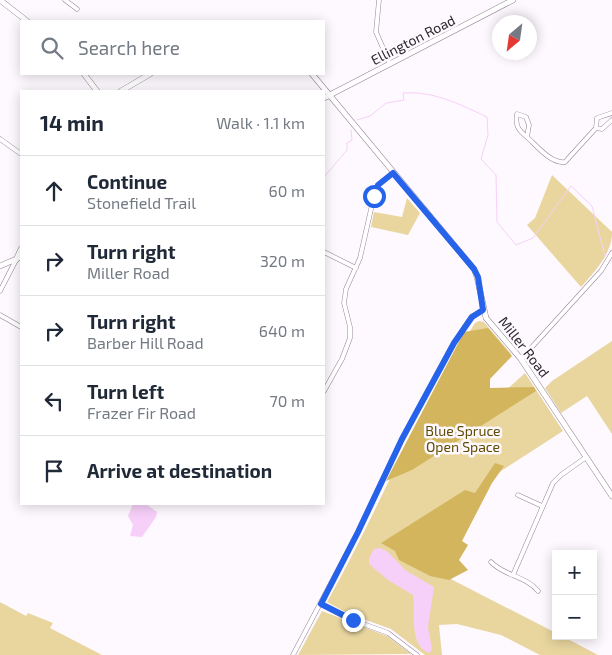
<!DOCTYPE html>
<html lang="en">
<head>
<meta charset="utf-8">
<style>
	body { margin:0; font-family:"Exo 2",sans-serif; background:#f2f2f3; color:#1f2937 }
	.controls { position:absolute; right:15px; bottom:15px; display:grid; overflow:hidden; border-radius:0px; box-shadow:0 2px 12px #0003 }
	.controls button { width:45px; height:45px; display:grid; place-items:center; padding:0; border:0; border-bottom:1px solid #e0e1e3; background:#fff; color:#1f2937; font:25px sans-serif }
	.compass { position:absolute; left:492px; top:15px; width:45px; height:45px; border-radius:50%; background:#fff; box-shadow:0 2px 12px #0003; rotate:209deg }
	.stop { position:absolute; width:15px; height:15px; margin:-11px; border:4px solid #2563eb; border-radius:50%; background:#fff }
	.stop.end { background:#2563eb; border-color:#fff; box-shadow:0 1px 5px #0008 }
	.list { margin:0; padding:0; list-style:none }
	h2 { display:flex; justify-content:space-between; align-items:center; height:65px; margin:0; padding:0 20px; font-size:21px }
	h2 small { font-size:16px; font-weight:400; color:#747a83 }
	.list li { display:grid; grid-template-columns:32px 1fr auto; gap:15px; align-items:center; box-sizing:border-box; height:70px; padding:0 20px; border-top:1px solid #e0e1e3 }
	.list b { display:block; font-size:19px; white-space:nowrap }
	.list p { margin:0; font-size:16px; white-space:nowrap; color:#747a83 }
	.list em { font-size:16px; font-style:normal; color:#747a83 }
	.icon { flex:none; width:28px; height:28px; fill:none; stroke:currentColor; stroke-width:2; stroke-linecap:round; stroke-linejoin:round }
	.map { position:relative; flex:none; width:612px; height:655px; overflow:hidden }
	.search { position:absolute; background:#fff; box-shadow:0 2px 12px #0003; left:20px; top:20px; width:305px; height:55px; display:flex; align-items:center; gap:12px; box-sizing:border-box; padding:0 18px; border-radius:0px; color:#747a83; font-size:19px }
	.panel { position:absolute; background:#fff; box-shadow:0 2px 12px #0003; left:20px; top:90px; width:305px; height:415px; border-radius:0px }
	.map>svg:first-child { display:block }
	.green { fill:#e9d69f }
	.forest { fill:#d3b55d }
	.water { fill:#f7d0f9 }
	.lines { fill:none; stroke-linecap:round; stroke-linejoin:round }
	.stream { stroke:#f7d0f9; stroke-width:1 }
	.street-casing { stroke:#938594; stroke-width:5 }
	.secondary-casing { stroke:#938594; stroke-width:6 }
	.street { stroke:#fff; stroke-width:4 }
	.secondary { stroke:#fff; stroke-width:5 }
	.route { stroke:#2563eb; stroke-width:6 }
	.labels { text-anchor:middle; stroke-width:5; stroke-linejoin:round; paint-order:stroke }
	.street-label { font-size:14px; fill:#2d272e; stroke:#fef8ff }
	.park-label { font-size:14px; fill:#604c02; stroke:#fef8ff }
</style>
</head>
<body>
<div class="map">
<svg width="612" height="655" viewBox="0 0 612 655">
	<rect width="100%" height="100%" fill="#fef8ff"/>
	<!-- green -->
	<path class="green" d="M552 175 612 232C612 254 595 271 581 287L527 225 535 218Z
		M407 198 420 213 408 235 371 227 374 212 402 217Z
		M479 321 484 322 511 354 478 383 493 402 525 373 563 431 487 480 441 574 556 633V636H562L598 655H540L501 635 457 624 439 625 442 655H425L391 629 349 614 327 602C379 510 417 411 475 323Z
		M612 341V434L587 396 561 413 545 388 552 381Z
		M0 602 26 616 28 613 53 623 50 628 102 655H0Z
		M322 611 387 636 411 654 298 655Z"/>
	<!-- forest -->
	<path class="forest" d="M488 328 512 356 490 379V388L534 387 536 391 412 470 386 481 464 332Z
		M495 463 504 466 492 483 462 541 468 545 459 560 468 570 449 580 430 576 399 560 395 551 381 543 465 490 475 493Z"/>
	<!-- water -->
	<path class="water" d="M133 504H146L157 512 156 517 142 537 130 536 133 525 128 516Z
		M380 548 388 552 405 570 434 587 428 627 432 649 430 653C408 647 416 611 413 595L388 580 369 564V558L374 549Z"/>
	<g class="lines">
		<!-- stream -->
		<path class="stream" d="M357 120 370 116 386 103 404 100 403 93C434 91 459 104 487 117L488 135 481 159 496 175 497 222 516 245 533 238 571 186 592 206 605 256
			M324 177 347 150V143L352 140 351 130
			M611 261H612"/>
		<!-- street casing -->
		<g class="street-casing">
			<path id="street" d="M65 0 77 9
				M379 0 376 32 390 64
				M596 128 602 129 612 120
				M527 137 529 125 526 117 517 114C515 125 518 130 527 137 536 145 551 164 565 162L596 128 597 118 612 113
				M0 139 21 154
				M324 252 356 268
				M0 291 16 260
				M0 315 21 327
				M521 359 601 271 612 253
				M324 391 342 359 350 338V327L344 303 346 289 360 258 374 196 378 185 393 173
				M518 495 542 506
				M491 562C504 576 526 576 538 591
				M513 575 553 483 561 475 585 458
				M321 604 347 618 388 633 417 655
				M293 655 358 532 402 439 454 343 471 317 483 310"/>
		</g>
		<!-- secondary casing -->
		<g class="secondary-casing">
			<path id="secondary" d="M0 0 27 21
				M84 74 97 91
				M312 74 474 269 477 277 486 318 521 359 612 496
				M121 91 150 74
				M324 98 513 0
				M16 260 21 249
				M0 266 21 257"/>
		</g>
		<!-- street -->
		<use href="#street" class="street"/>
		<!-- secondary -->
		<use href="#secondary" class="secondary"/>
	</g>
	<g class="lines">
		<!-- route -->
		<path class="route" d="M353 620 321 604 358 532 402 439 454 343 472 317 483 310 478 277 474 269 393 173 378 185 374 196"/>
	</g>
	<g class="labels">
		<!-- street labels -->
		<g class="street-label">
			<text transform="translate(413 40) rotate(-27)" y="5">Ellington Road</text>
			<text transform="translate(524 347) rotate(52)" y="5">Miller Road</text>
		</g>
		<!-- park labels -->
		<g class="park-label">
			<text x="463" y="436">Blue Spruce<tspan x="463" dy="16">Open Space</tspan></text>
		</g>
	</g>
</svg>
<div class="controls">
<button>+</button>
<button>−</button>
</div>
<svg class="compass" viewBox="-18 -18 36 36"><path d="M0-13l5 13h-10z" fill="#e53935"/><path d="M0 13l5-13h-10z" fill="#747a83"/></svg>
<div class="stop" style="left:374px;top:196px"></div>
<div class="stop end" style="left:353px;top:620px"></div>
<div class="search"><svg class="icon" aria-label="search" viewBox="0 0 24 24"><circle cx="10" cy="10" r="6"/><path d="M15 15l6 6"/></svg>Search here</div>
<section class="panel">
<h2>14 min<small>Walk · 1.1 km</small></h2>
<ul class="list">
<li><svg class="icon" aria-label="ahead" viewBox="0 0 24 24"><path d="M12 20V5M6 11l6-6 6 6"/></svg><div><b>Continue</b><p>Stonefield Trail</p></div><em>60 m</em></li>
<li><svg class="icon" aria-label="right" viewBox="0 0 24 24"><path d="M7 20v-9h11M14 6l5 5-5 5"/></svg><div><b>Turn right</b><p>Miller Road</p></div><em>320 m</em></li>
<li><svg class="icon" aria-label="right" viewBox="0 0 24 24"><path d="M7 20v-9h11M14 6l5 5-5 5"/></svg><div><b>Turn right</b><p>Barber Hill Road</p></div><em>640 m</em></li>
<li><svg class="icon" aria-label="left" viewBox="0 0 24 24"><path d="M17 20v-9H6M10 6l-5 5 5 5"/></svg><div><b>Turn left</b><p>Frazer Fir Road</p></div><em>70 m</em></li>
<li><svg class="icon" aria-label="arrive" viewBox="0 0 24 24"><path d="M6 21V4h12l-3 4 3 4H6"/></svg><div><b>Arrive at destination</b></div></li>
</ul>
</section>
</div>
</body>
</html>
